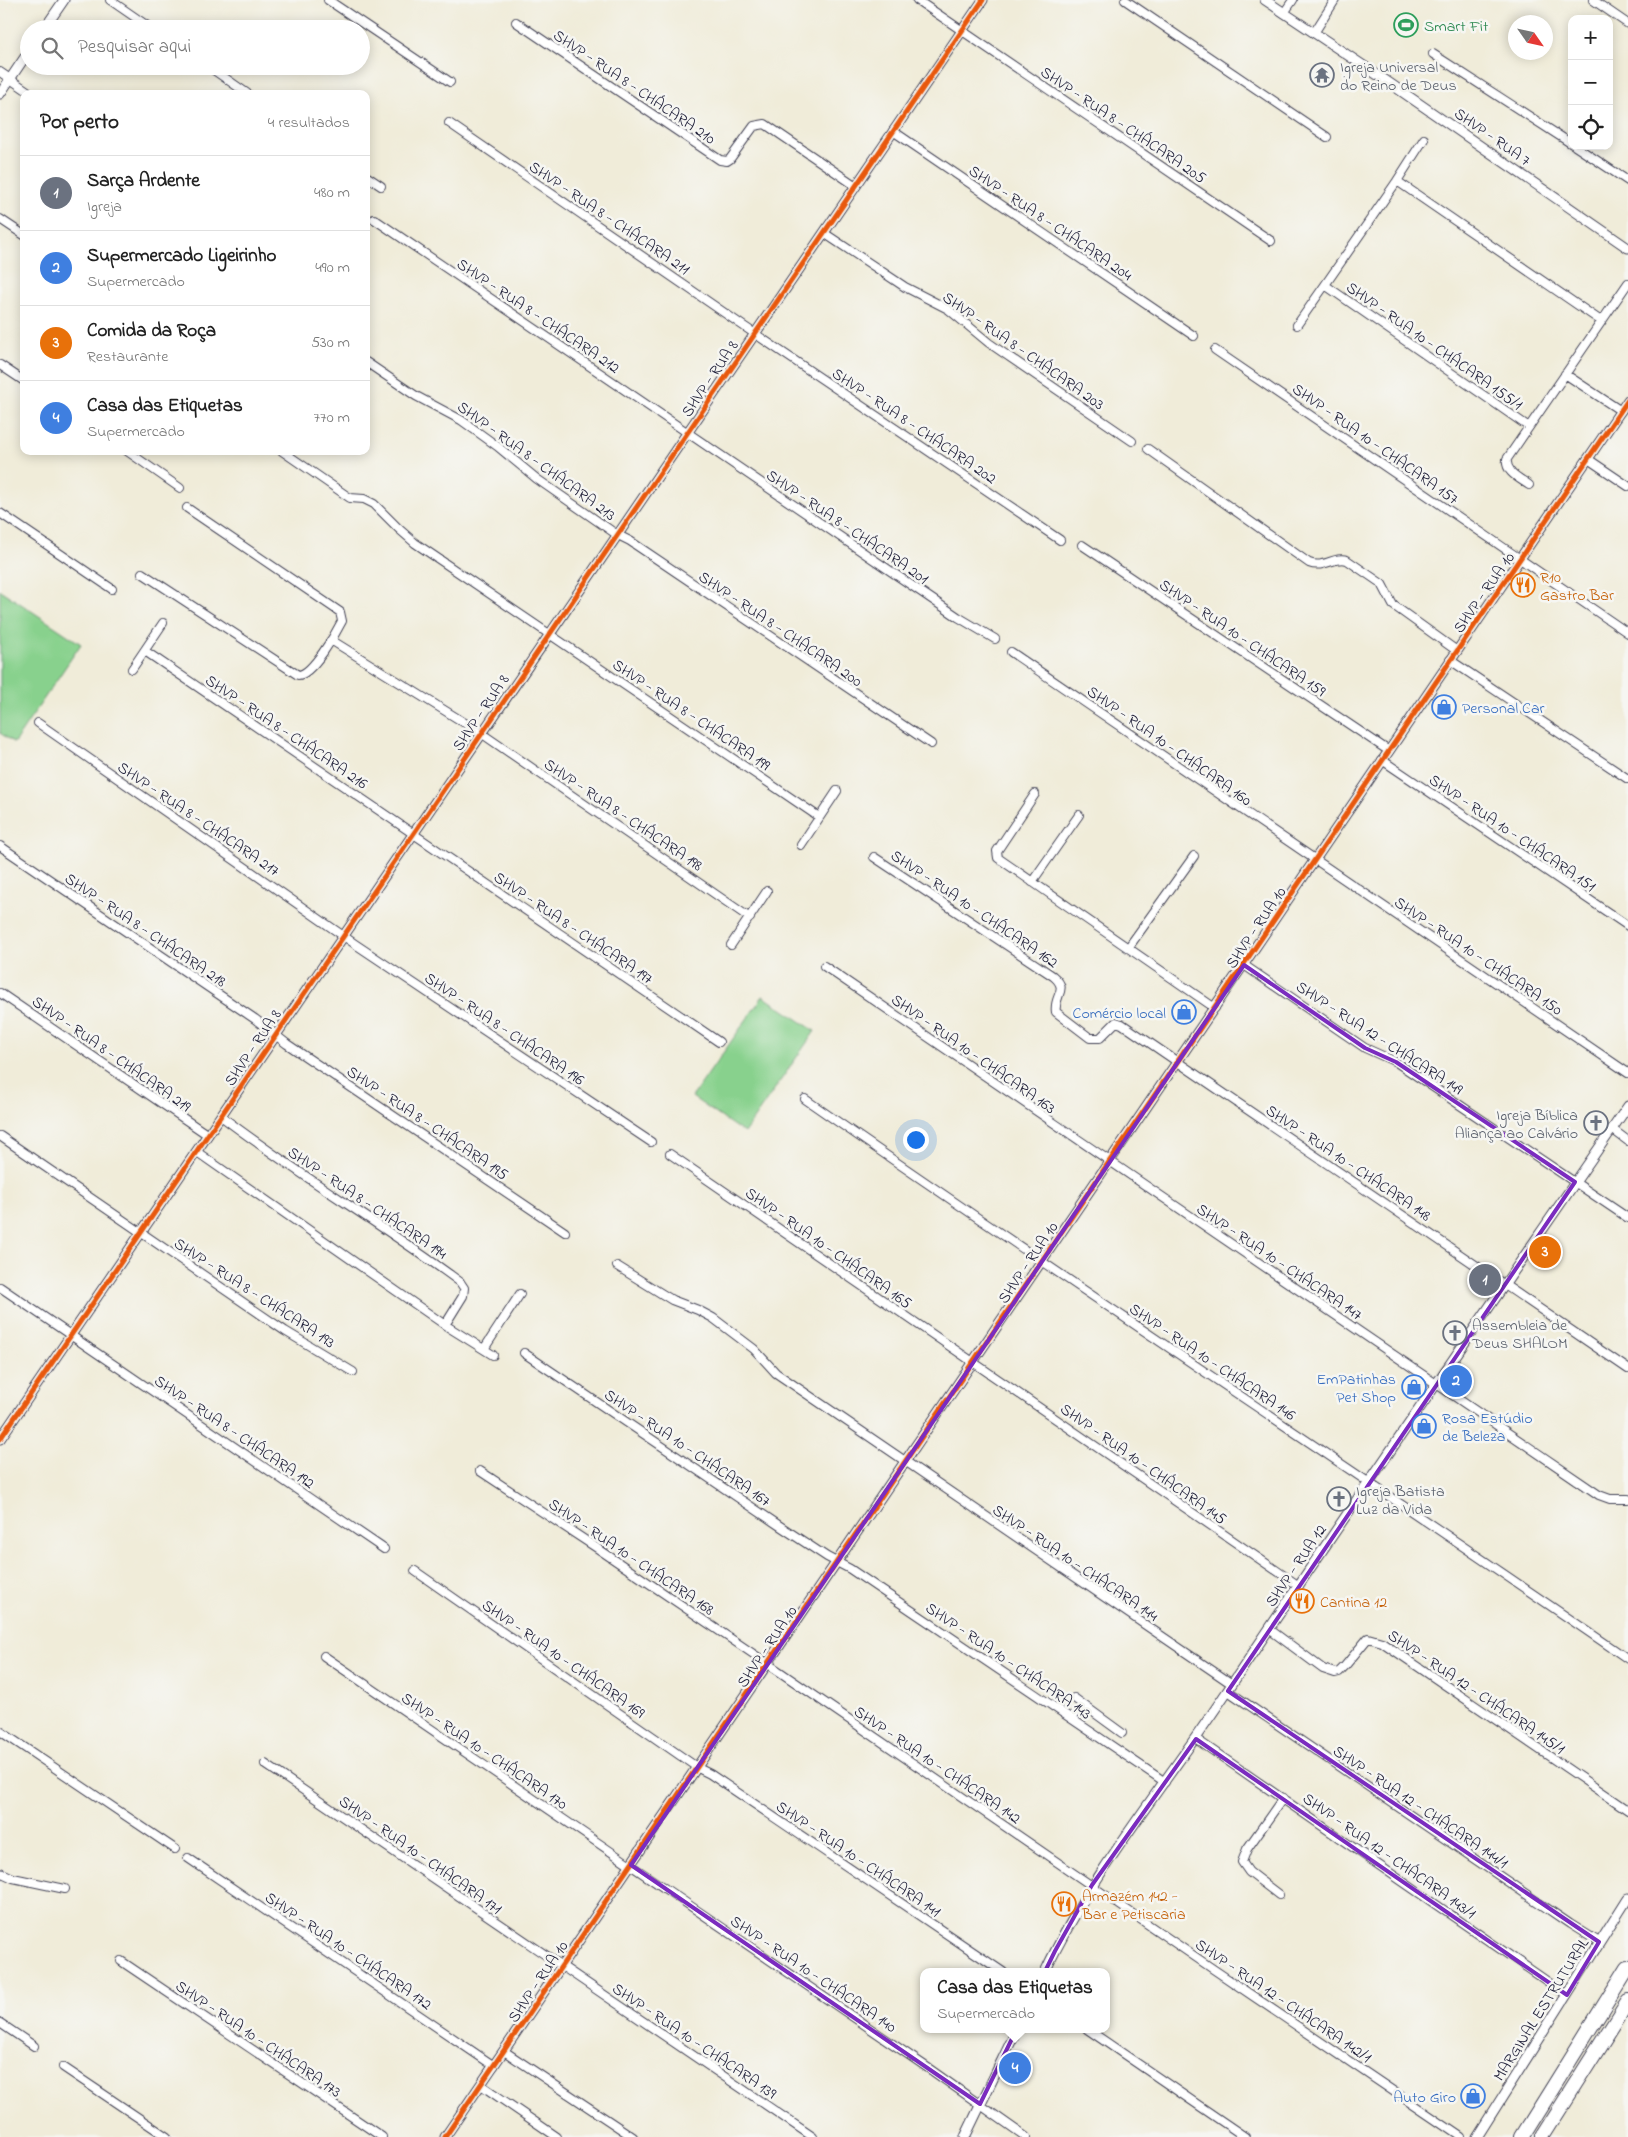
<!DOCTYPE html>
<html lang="pt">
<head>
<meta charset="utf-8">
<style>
	body { margin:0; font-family:"Indie Flower",sans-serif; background:#f6f6f6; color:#222 }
	.controls { position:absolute; right:15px; top:15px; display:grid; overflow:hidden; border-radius:10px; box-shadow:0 2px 12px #0003 }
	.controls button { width:45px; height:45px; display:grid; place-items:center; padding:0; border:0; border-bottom:1px solid #e0e0e0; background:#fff; color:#222; font:25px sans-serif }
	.compass { position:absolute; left:1508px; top:15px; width:45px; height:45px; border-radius:50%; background:#fff; box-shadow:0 2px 12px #0003; rotate:124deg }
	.you { position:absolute; left:915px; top:1139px; width:18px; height:18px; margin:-12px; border:4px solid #fff; border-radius:50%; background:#1a73e8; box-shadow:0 0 0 8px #1a73e833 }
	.badge { display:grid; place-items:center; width:32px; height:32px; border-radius:50%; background:#d1495b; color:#fff; font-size:16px; font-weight:700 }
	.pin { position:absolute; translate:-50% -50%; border:2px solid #fff; box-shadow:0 1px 5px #0006 }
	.popup { position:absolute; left:920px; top:1968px; width:190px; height:65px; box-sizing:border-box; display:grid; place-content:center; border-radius:10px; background:#fff; filter:drop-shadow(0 1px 4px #0005); font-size:16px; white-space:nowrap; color:#767676 }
	.popup b { font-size:19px; color:#222 }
	.popup::after { content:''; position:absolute; left:50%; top:100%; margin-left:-10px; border:10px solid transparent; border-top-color:#fff }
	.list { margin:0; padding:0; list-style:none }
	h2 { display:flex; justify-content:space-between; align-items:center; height:65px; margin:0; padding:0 20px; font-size:21px }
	h2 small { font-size:16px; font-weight:400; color:#767676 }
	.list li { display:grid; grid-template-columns:32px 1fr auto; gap:15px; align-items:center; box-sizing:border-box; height:75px; padding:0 20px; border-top:1px solid #e0e0e0 }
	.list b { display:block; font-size:19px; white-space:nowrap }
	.list p { margin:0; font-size:16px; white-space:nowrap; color:#767676 }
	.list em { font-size:16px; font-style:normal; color:#767676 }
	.icon { flex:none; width:28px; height:28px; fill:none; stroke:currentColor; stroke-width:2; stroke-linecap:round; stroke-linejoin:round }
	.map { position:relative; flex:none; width:1628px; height:2137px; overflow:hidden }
	.search { position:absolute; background:#fff; box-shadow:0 2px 12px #0003; left:20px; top:20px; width:350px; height:55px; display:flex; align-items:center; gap:12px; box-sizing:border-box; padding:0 18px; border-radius:28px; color:#767676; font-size:19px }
	.panel { position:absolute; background:#fff; box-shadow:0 2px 12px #0003; left:20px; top:90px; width:350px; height:365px; border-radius:10px }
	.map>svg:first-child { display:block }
	.green { fill:#88d18d; stroke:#557a64 }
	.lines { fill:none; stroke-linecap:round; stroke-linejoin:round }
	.minor-casing { stroke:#414053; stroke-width:10 }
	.tertiary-casing { stroke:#414053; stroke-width:11 }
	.motorway-casing { stroke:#414053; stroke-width:16 }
	.minor { stroke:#fff; stroke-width:8 }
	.tertiary { stroke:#fff; stroke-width:9 }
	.motorway { stroke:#fff; stroke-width:14 }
	.cycleway-casing { stroke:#f6f6f2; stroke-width:8 }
	.cycleway { stroke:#e8590c; stroke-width:5 }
	.marked { fill:none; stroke:#7b2cbf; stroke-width:4; stroke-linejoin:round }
	.labels { text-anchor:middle; stroke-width:5; stroke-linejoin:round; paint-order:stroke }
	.leisure-label { font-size:16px; fill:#27864d; stroke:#f6f6f2; text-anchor:start }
	.worship-label { font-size:16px; fill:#5b616d; stroke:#f6f6f2; text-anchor:start }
	.street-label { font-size:16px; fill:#22223b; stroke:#f6f6f2 }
	.food-label { font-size:16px; fill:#c56008; stroke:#f6f6f2; text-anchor:start }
	.shop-label { font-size:16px; fill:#366cbe; stroke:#f6f6f2; text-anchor:end }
</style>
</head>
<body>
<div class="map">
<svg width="1628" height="2137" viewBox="0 0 1628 2137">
	<rect width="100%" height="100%" fill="#f6f6f2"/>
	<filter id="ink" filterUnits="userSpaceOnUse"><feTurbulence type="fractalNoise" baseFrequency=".02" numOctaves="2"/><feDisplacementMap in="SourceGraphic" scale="10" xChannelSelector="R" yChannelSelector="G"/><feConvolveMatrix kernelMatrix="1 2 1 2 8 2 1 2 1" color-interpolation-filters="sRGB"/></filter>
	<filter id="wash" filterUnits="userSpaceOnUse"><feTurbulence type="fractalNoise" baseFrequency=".0096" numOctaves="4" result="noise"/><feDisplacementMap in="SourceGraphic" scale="20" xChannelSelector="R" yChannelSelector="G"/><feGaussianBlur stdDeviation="1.12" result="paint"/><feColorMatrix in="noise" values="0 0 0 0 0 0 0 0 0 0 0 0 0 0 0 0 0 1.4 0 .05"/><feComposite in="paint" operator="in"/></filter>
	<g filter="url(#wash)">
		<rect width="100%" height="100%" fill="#f0ecd9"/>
		<!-- green -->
		<path class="green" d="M0 590 81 644 14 743 0 733Z
			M763 996 815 1031 744 1133 692 1097Z"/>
	</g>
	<g filter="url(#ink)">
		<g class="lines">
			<!-- minor casing -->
			<g class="minor-casing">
				<path id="minor" d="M110 0 152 29
					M328 0 450 82
					M917 0 1271 241
					M1125 0 1327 137
					M1593 0 1628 24
					M1284 13 1293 0
					M516 22 720 160 727 161 730 159 754 126 765 124 856 186
					M1314 33 1335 0
					M1433 54 1572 144
					M208 66 248 94
					M0 72 32 94
					M449 123 742 325 1060 540
					M893 131 1194 336
					M1575 146 1628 181
					M366 176 381 186
					M1397 181 1424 139
					M0 219 24 235
					M374 219 958 617 995 639
					M824 233 905 287 948 309 989 343 1132 441
					M1297 325 1325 285
					M1215 350 1628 633
					M366 362 416 396 461 420 497 446 537 479 616 534 630 541 931 744
					M0 365 24 381
					M1565 374 1621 411
					M1529 427 1325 285 1397 181 1601 321
					M1148 449 1309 563C1324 569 1334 556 1347 560L1382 584 1393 605 1457 651
					M127 451 180 488
					M282 451 350 498 364 499 374 504 399 529 415 543 819 817
					M1588 459 1628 486
					M1529 485C1519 478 1505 472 1507 459L1628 283
					M0 513 112 589
					M1082 545 1389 751
					M142 573 298 675C312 675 336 633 342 621L340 612 187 508
					M331 640 481 733 750 918
					M145 651 719 1042
					M1011 652 1628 1073
					M1450 660 1628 779
					M132 669 163 623
					M38 723 355 944 651 1142
					M1382 760 1628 926
					M1035 794 997 851 998 858 1215 1008
					M801 845 837 791
					M0 846 255 1019 287 1044 565 1232
					M874 857 1053 976C1070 990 1053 995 1056 1012L1090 1038H1100L1116 1022 1122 1024 1628 1369
					M1032 882 1079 815
					M731 945 767 891
					M1128 948 1194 856
					M1244 965 1365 1048 1396 1062 1628 1218
					M824 966 1599 1495 1610 1499H1628
					M0 993 208 1135
					M805 1099C1078 1289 1355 1471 1628 1659
					M1612 1129 1628 1141
					M0 1136 285 1331 353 1372
					M197 1152 445 1325 463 1296 464 1288 460 1282C382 1224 298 1175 221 1116
					M670 1154 1299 1586
					M617 1266 672 1300 698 1310 713 1318 754 1349 776 1373 1232 1684
					M0 1287 384 1549
					M445 1325 493 1355
					M484 1349 520 1294
					M524 1353 780 1526 827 1557 850 1569 1165 1782
					M480 1471 597 1548 780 1672 1213 1969 1461 2137
					M415 1571 698 1768 710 1774 1003 1972
					M1269 1629 1323 1669 1335 1673 1339 1672 1345 1666 1368 1638 1382 1642 1628 1810
					M324 1656 931 2070 1026 2137
					M1228 1691 1570 1924 1599 1942
					M1074 1698 1122 1733
					M1071 1718 1083 1705
					M0 1731 175 1849
					M1196 1739 1567 1995
					M265 1764 813 2137
					M188 1858 494 2066
					M0 1872 13 1878 65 1889
					M1279 1895 1249 1872 1242 1862 1247 1849 1283 1798
					M121 1961 382 2137
					M0 2023 34 2046
					M1087 2029 1245 2137
					M504 2051 633 2137
					M63 2067 167 2137
					M481 2085 557 2137"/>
			</g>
			<!-- tertiary casing -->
			<g class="tertiary-casing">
				<path id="tertiary" d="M1265 0 1388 82 1628 248
					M44 29 64 0
					M0 94 29 51
					M0 1439 983 0
					M1045 1972C1091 1874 1162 1789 1222 1699 1355 1500 1492 1303 1628 1106
					M445 2137 1628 400
					M965 2137 1017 2029
					M1477 2137 1628 1898"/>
			</g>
			<!-- motorway casing -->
			<g class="motorway-casing">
				<path id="motorway" d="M1522 2137 1628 1967
					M1542 2137 1628 2001"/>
			</g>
			<!-- minor -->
			<use href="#minor" class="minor"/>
			<!-- tertiary -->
			<use href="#tertiary" class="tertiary"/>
			<!-- motorway -->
			<use href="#motorway" class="motorway"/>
			<!-- cycleway casing -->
			<g class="cycleway-casing">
				<path id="cycleway" d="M0 1439 983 0
					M445 2137 1628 400"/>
			</g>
			<!-- cycleway -->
			<use href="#cycleway" class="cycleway"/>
		</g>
	</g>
	<!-- marked area -->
	<path class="marked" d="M1244 965 1365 1048 1396 1062 1575 1182 1228 1691 1599 1942 1567 1995 1196 1739 1092 1885 1055 1951 980 2104 631 1865Z"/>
	<!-- icons -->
	<defs>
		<g id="stadium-ring" transform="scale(1.25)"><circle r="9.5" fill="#f6f6f2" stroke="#2e9e5b" stroke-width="1.5"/><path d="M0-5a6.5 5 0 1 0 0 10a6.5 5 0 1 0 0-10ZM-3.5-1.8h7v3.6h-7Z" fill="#2e9e5b"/></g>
		<g id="temple-ring" transform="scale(1.25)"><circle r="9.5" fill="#f6f6f2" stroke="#6b7280" stroke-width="1.5"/><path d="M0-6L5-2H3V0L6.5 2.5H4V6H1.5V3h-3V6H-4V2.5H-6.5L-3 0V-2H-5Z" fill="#6b7280"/></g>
		<g id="restaurant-ring" transform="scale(1.25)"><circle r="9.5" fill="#f6f6f2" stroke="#e8710a" stroke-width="1.5"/><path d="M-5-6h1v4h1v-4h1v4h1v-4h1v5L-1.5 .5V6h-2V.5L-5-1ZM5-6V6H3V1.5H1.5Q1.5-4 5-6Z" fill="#e8710a"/></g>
		<g id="shop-ring" transform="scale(1.25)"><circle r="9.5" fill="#f6f6f2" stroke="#3f7fe0" stroke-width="1.5"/><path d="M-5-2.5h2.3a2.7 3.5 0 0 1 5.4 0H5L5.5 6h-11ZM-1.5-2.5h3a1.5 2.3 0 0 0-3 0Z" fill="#3f7fe0"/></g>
		<g id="church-ring" transform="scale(1.25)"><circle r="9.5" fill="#f6f6f2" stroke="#6b7280" stroke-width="1.5"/><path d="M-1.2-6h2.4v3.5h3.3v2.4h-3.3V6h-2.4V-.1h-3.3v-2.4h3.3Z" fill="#6b7280"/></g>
	</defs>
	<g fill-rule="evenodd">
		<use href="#stadium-ring" x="1406" y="25"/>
		<use href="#temple-ring" x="1322" y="75"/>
		<use href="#restaurant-ring" x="1523" y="585"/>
		<use href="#shop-ring" x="1444" y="707"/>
		<use href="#shop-ring" x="1184" y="1012"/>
		<use href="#church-ring" x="1596" y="1123"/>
		<use href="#church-ring" x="1455" y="1333"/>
		<use href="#shop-ring" x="1414" y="1387"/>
		<use href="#shop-ring" x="1424" y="1426"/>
		<use href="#church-ring" x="1339" y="1499"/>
		<use href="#restaurant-ring" x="1302" y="1601"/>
		<use href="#restaurant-ring" x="1064" y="1904"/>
		<use href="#shop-ring" x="1473" y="2096"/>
	</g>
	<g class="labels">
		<!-- leisure labels -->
		<g class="leisure-label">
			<text x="1424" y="31">Smart Fit</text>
		</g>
		<!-- worship labels -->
		<g class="worship-label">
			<text x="1340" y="72">Igreja Universal<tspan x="1340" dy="18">do Reino de Deus</tspan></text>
			<text x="1578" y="1120" text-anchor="end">Igreja Bíblica<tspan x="1578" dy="18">Aliança ao Calvário</tspan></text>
			<text x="1472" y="1330">Assembleia de<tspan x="1472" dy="18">Deus SHALOM</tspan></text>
			<text x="1356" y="1496">Igreja Batista<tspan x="1356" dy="18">Luz da Vida</tspan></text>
		</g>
		<!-- street labels -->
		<g class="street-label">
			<text transform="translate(635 86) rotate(34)" y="6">SHVP - RUA 8 - CHÁCARA 210</text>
			<text transform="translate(1124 124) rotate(34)" y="6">SHVP - RUA 8 - CHÁCARA 205</text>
			<text transform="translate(1493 136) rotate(35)" y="6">SHVP - RUA 7</text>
			<text transform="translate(610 217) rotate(34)" y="6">SHVP - RUA 8 - CHÁCARA 211</text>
			<text transform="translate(1051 222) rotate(34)" y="6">SHVP - RUA 8 - CHÁCARA 204</text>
			<text transform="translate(539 315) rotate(34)" y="6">SHVP - RUA 8 - CHÁCARA 212</text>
			<text transform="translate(1435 345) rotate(35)" y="6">SHVP - RUA 10 - CHÁCARA 155/1</text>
			<text transform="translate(1024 350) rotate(35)" y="6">SHVP - RUA 8 - CHÁCARA 203</text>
			<text transform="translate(709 378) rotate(-56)" y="6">SHVP - RUA 8</text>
			<text transform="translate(915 425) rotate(34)" y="6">SHVP - RUA 8 - CHÁCARA 202</text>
			<text transform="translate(1376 443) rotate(35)" y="6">SHVP - RUA 10 - CHÁCARA 157</text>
			<text transform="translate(537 460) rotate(36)" y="6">SHVP - RUA 8 - CHÁCARA 213</text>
			<text transform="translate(848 526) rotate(34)" y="6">SHVP - RUA 8 - CHÁCARA 201</text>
			<text transform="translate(1483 592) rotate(-55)" y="6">SHVP - RUA 10</text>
			<text transform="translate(781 628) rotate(34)" y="6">SHVP - RUA 8 - CHÁCARA 200</text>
			<text transform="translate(1243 637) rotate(34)" y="6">SHVP - RUA 10 - CHÁCARA 159</text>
			<text transform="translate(480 712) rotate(-56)" y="6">SHVP - RUA 8</text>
			<text transform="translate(692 714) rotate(34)" y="6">SHVP - RUA 8 - CHÁCARA 199</text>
			<text transform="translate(287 731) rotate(34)" y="6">SHVP - RUA 8 - CHÁCARA 216</text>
			<text transform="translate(1170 745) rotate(35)" y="6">SHVP - RUA 10 - CHÁCARA 160</text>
			<text transform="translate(624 814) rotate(34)" y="6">SHVP - RUA 8 - CHÁCARA 198</text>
			<text transform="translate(199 818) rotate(34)" y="6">SHVP - RUA 8 - CHÁCARA 217</text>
			<text transform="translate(1513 832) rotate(34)" y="6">SHVP - RUA 10 - CHÁCARA 151</text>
			<text transform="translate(975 908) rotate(34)" y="6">SHVP - RUA 10 - CHÁCARA 162</text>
			<text transform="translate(574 927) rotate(34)" y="6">SHVP - RUA 8 - CHÁCARA 197</text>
			<text transform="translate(1255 927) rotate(-56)" y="6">SHVP - RUA 10</text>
			<text transform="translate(146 929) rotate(34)" y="6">SHVP - RUA 8 - CHÁCARA 218</text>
			<text transform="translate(1479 955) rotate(34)" y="6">SHVP - RUA 10 - CHÁCARA 150</text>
			<text transform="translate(505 1028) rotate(34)" y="6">SHVP - RUA 8 - CHÁCARA 196</text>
			<text transform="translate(1380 1037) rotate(33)" y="6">SHVP - RUA 12 - CHÁCARA 149</text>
			<text transform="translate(252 1047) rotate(-56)" y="6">SHVP - RUA 8</text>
			<text transform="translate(112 1053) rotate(35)" y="6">SHVP - RUA 8 - CHÁCARA 219</text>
			<text transform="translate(974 1053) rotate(35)" y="6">SHVP - RUA 10 - CHÁCARA 163</text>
			<text transform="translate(428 1122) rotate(34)" y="6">SHVP - RUA 8 - CHÁCARA 195</text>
			<text transform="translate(1349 1162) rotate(34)" y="6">SHVP - RUA 10 - CHÁCARA 148</text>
			<text transform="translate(368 1202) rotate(34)" y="6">SHVP - RUA 8 - CHÁCARA 194</text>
			<text transform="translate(829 1247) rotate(35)" y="6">SHVP - RUA 10 - CHÁCARA 165</text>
			<text transform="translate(1280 1261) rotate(34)" y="6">SHVP - RUA 10 - CHÁCARA 147</text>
			<text transform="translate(1027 1262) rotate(-56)" y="6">SHVP - RUA 10</text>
			<text transform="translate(255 1292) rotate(33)" y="6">SHVP - RUA 8 - CHÁCARA 193</text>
			<text transform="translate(1213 1361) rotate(34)" y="6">SHVP - RUA 10 - CHÁCARA 146</text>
			<text transform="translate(235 1431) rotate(34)" y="6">SHVP - RUA 8 - CHÁCARA 192</text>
			<text transform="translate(688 1447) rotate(34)" y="6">SHVP - RUA 10 - CHÁCARA 167</text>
			<text transform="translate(1144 1463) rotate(35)" y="6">SHVP - RUA 10 - CHÁCARA 145</text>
			<text transform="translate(632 1556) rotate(34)" y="6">SHVP - RUA 10 - CHÁCARA 168</text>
			<text transform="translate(1076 1562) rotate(34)" y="6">SHVP - RUA 10 - CHÁCARA 144</text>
			<text transform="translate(1295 1565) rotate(-56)" y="6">SHVP - RUA 12</text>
			<text transform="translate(766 1646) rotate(-56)" y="6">SHVP - RUA 10</text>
			<text transform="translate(564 1658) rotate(35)" y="6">SHVP - RUA 10 - CHÁCARA 169</text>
			<text transform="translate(1009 1660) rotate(34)" y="6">SHVP - RUA 10 - CHÁCARA 143</text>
			<text transform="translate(1477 1691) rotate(34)" y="6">SHVP - RUA 12 - CHÁCARA 145/1</text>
			<text transform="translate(485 1750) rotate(34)" y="6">SHVP - RUA 10 - CHÁCARA 170</text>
			<text transform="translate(938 1764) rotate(34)" y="6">SHVP - RUA 10 - CHÁCARA 142</text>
			<text transform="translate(1421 1806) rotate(34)" y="6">SHVP - RUA 12 - CHÁCARA 144/1</text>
			<text transform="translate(421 1854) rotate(35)" y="6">SHVP - RUA 10 - CHÁCARA 171</text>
			<text transform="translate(1390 1855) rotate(35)" y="6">SHVP - RUA 12 - CHÁCARA 143/1</text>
			<text transform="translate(859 1858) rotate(34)" y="6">SHVP - RUA 10 - CHÁCARA 141</text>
			<text transform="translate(349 1950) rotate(34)" y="6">SHVP - RUA 10 - CHÁCARA 172</text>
			<text transform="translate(814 1973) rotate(34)" y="6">SHVP - RUA 10 - CHÁCARA 140</text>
			<text transform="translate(537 1981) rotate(-56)" y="6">SHVP - RUA 10</text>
			<text transform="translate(1284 2000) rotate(34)" y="6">SHVP - RUA 12 - CHÁCARA 142/1</text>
			<text transform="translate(1540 2009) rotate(-58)" y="6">MARGINAL ESTRUTURAL</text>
			<text transform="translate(259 2038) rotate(34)" y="6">SHVP - RUA 10 - CHÁCARA 173</text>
			<text transform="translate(695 2040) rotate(34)" y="6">SHVP - RUA 10 - CHÁCARA 139</text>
		</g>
		<!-- food labels -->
		<g class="food-label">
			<text x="1540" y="582">R10<tspan x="1540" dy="18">Gastro Bar</tspan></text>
			<text x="1320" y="1607">Cantina 12</text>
			<text x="1082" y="1901">Armazém 142 -<tspan x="1082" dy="18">Bar e Petiscaria</tspan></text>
		</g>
		<!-- shop labels -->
		<g class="shop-label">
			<text x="1462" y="713" text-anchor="start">Personal Car</text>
			<text x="1166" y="1018">Comércio local</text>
			<text x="1396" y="1384">EmPatinhas<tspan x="1396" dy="18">Pet Shop</tspan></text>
			<text x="1442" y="1423" text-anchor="start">Rosa Estúdio<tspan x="1442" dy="18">de Beleza</tspan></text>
			<text x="1456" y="2102">Auto Giro</text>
		</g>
	</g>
</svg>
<div class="controls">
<button>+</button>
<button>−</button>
<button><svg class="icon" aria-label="locate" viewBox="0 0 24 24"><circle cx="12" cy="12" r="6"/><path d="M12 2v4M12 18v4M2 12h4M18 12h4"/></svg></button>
</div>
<svg class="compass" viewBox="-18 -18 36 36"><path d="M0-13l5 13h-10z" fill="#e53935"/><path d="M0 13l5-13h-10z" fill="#767676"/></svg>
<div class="you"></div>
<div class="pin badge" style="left:1485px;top:1280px;background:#6b7280">1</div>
<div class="pin badge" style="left:1456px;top:1381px;background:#3f7fe0">2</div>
<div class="pin badge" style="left:1545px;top:1252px;background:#e8710a">3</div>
<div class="pin badge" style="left:1015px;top:2068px;background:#3f7fe0">4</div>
<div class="popup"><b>Casa das Etiquetas</b>Supermercado</div>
<div class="search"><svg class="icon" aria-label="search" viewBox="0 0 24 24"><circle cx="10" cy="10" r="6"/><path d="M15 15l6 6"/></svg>Pesquisar aqui</div>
<section class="panel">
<h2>Por perto<small>4 resultados</small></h2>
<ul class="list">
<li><span class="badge" style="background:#6b7280">1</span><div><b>Sarça Ardente</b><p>Igreja</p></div><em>480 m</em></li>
<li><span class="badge" style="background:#3f7fe0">2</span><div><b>Supermercado Ligeirinho</b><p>Supermercado</p></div><em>490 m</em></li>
<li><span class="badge" style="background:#e8710a">3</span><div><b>Comida da Roça</b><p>Restaurante</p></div><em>530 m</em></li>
<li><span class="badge" style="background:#3f7fe0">4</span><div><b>Casa das Etiquetas</b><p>Supermercado</p></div><em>770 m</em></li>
</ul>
</section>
</div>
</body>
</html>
